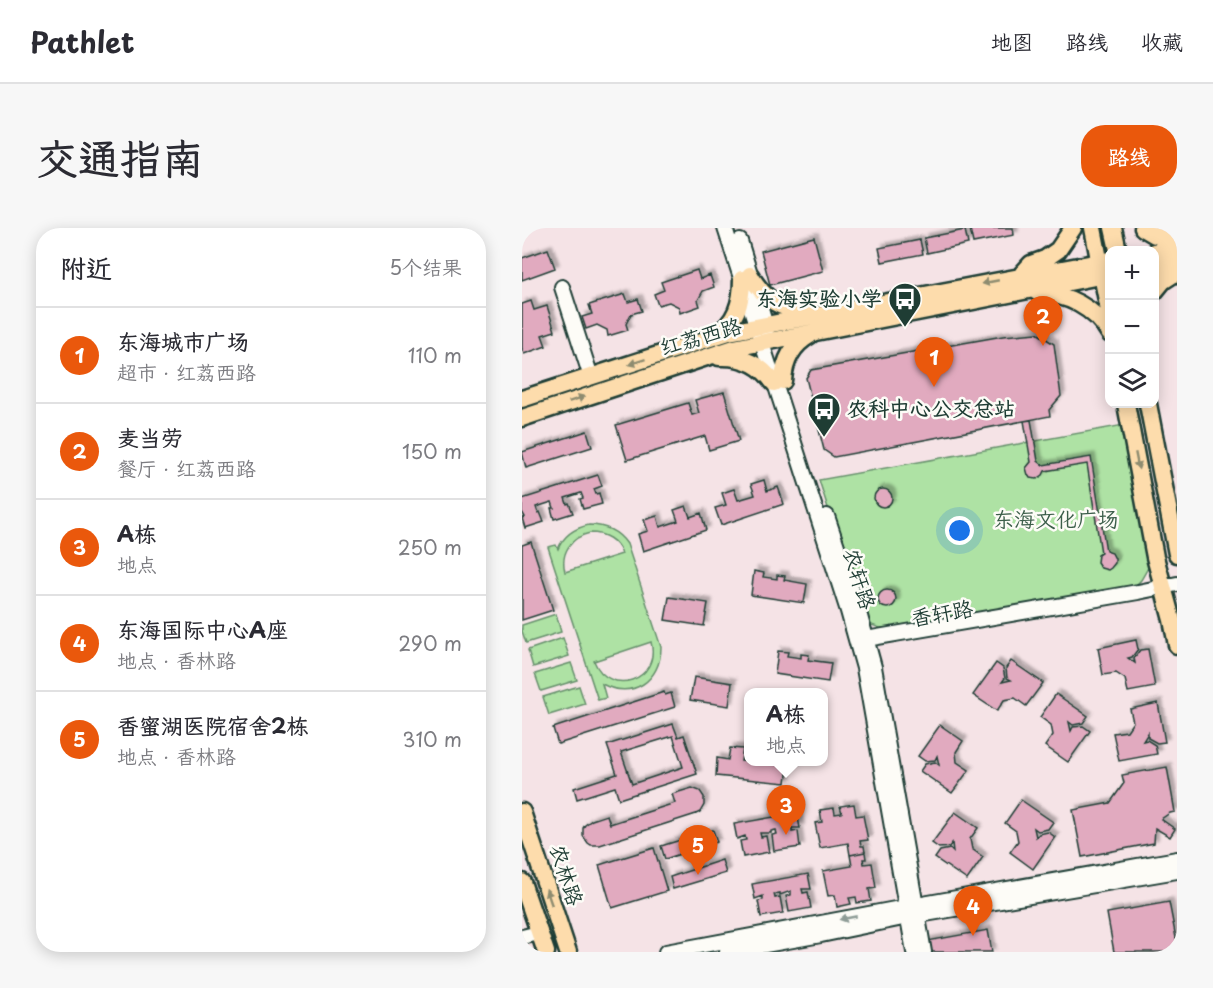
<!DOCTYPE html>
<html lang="zh">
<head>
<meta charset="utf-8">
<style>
	body { margin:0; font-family:"Playpen Sans","LXGW WenKai TC",sans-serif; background:#f7f7f7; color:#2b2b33 }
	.controls { position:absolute; right:18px; top:18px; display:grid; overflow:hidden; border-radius:12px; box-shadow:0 3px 15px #0003 }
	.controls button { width:54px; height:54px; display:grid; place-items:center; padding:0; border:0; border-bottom:2px solid #e1e1e2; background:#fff; color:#2b2b33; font:30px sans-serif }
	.you { position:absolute; left:438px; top:303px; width:21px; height:21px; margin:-15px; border:4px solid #fff; border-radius:50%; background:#1a73e8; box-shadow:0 0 0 9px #1a73e833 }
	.badge { display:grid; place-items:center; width:39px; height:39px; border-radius:50%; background:#ea580c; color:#fff; font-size:20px; font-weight:700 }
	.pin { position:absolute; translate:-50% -50px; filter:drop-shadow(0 2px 3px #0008) }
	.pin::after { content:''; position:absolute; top:32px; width:21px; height:18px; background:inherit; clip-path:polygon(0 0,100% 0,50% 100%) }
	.popup { position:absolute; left:222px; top:460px; width:84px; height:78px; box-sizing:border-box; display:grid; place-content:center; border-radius:12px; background:#fff; filter:drop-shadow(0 2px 4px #0005); font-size:20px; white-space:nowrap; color:#7c7c81 }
	.popup b { font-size:22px; color:#2b2b33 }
	.popup::after { content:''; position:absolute; left:50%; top:100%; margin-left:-12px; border:12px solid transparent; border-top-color:#fff }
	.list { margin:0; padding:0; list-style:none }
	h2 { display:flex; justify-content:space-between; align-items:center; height:78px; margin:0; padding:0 24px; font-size:26px }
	h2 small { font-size:20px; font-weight:400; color:#7c7c81 }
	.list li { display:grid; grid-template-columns:39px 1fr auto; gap:18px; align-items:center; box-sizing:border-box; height:96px; padding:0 24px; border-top:2px solid #e1e1e2 }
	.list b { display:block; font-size:22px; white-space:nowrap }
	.list p { margin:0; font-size:20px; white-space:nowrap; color:#7c7c81 }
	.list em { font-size:20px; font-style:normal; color:#7c7c81 }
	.icon { flex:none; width:33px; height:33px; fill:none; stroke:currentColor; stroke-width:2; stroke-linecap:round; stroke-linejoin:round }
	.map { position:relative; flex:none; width:655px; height:724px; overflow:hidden; border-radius:24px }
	header { display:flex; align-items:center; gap:36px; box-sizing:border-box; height:84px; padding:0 30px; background:#fff; border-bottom:2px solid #e1e1e2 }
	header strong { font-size:28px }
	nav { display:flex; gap:33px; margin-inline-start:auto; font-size:21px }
	.intro { display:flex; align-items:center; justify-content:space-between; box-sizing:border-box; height:144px; padding:0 36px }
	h1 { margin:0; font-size:42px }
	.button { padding:15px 27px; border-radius:24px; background:#ea580c; color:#fff; font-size:21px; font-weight:700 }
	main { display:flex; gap:36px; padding:0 36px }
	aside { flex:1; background:#fff; border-radius:24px; box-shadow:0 3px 15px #0003 }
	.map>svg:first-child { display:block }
	.green { fill:#aee2a4; stroke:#66906c; stroke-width:1.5; fill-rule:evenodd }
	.building { fill:#e1aabf; stroke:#1f3d34; stroke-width:1.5; fill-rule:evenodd; filter:url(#shadow) }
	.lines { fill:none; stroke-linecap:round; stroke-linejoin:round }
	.minor-casing { stroke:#1f3d34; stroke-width:18 }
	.major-casing { stroke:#1f3d34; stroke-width:21 }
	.minor { stroke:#fdfcf7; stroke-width:14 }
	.major { stroke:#fddcac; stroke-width:16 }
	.oneway { fill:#8e8c70 }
	.oneway2 { fill:#8e9c96 }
	.labels { text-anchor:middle; stroke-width:5; stroke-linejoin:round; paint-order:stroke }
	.poi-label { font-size:21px; font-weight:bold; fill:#1f3d34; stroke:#fdfcf7; text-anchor:end }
	.street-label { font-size:21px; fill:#1f3d34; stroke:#fdfcf7 }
	.park-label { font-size:21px; fill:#3c5e4a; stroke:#fdfcf7 }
</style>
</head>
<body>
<header>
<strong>Pathlet</strong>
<nav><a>地图</a><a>路线</a><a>收藏</a></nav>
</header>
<div class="intro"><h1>交通指南</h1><a class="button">路线</a></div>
<main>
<aside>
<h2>附近<small>5个结果</small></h2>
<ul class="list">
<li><span class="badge">1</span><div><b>东海城市广场</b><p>超市 · 红荔西路</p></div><em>110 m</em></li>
<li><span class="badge">2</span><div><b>麦当劳</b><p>餐厅 · 红荔西路</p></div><em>150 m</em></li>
<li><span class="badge">3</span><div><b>A栋</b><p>地点</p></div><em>250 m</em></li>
<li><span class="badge">4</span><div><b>东海国际中心A座</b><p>地点 · 香林路</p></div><em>290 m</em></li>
<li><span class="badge">5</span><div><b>香蜜湖医院宿舍2栋</b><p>地点 · 香林路</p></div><em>310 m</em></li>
</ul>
</aside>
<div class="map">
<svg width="655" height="724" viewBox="0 0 655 724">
	<defs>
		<filter id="shadow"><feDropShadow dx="4" dy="-4" stdDeviation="1.5" flood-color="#0004"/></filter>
	</defs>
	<rect width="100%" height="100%" fill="#f5e3e6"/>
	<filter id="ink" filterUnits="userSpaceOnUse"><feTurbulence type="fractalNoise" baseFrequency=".0167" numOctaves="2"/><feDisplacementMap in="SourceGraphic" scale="12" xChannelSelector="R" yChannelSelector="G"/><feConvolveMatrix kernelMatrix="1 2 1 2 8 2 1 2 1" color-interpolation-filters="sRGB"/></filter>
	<g filter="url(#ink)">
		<!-- green -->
		<path class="green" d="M602 197 627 338 619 352 608 363 381 400H358L347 396 336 373 297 252Z
			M67 297C84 297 96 303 105 316L139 419C139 453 110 472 80 456L84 470 76 472 26 319 34 317 36 321C42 307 52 300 67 297ZM68 305C83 305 95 312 100 326L43 344C38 325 49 309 68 305ZM129 414C139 453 87 470 72 433Z
			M34 386 39 404 4 415 0 403V397Z
			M41 410 47 428 11 439 6 422Z
			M49 435 55 452 19 463 13 446Z
			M57 458 63 476 27 487 21 469Z"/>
		<!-- building -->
		<path class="building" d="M452 0H491L492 7 451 15 448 1Z
			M443 2 446 16 405 25 402 10Z
			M292 9 301 43 248 57 239 23Z
			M398 12 401 26 360 34 357 20Z
			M26 21 33 40 0 52V30Z
			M175 42 178 51 188 47 192 59 181 63 176 72 178 78 158 85 157 79 147 74 136 77 132 66 142 62 139 54Z
			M103 66 106 74 116 71 120 83 109 86 104 96 106 102 86 108 85 102 75 97 64 101 60 89 70 86 67 77Z
			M9 73 12 82 25 78 33 103 20 107 24 118 2 126 0 120V76Z
			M515 105 532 116 539 168 527 182 528 188 312 229 302 222 284 150 289 142 481 108Z
			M202 164 217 213 187 222 183 208 105 232 94 197 166 175 170 187 177 185 173 172Z
			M509 192 516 233 521 237 569 229 584 323 590 325 593 331V335L589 340 586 342 579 340 575 334 576 327 579 325 565 236 523 243 521 247 515 251 508 250 506 247 504 240 509 234 502 193Z
			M65 203 70 219 4 240 0 224Z
			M76 247 80 258 72 261 74 266 77 265 80 276 61 281 58 271 61 270 59 265 43 270 45 276 47 275 51 285 32 291 29 280H32L30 274 14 279 16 285 18 284 22 294 3 300 0 290 3 289 0 284V271Z
			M242 252 245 263 256 259 262 276 199 297 193 280 204 277 200 265 212 261 216 272 233 267 229 256Z
			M352 270a9 9 0 1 1 18 0a9 9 0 1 1-18 0Z
			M164 278 168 289 179 285 184 302 121 323 116 306 126 303 122 292 135 288 138 299 156 293 152 282Z
			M9 314 31 382 0 392V317Z
			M232 343 242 345 241 349 255 351V347L263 348 262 352 285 356 282 375 229 367Z
			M356 371a9 9 0 1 1 18 0a9 9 0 1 1-18 0Z
			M147 369 186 375 182 398 143 392Z
			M614 412 616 421 610 429 606 430 613 435 612 430 618 422 626 421 633 459 606 464 603 451 594 445 581 447 576 420Z
			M256 423 266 424 265 428 279 430V426L287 427 286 432 309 435 306 454 253 446Z
			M489 433 521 455 504 478 493 470 482 472 475 483 451 467 474 435 481 440 483 450 480 454 489 452 485 450 484 440Z
			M172 449 210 455 207 478 168 472Z
			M142 464 143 467 149 465 153 479 36 516 31 500Z
			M534 466 566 488 561 495 551 497 547 494 549 503 551 499 561 498 568 503 546 534 523 518 531 507 529 497 518 489Z
			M636 475 643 514 635 515 626 510V505L621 513 625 512 633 517 635 526 597 533 591 505 605 503 611 494 608 481Z
			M151 496 156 509 162 507 175 546 97 571 93 559 55 571 52 560 95 546 85 517ZM151 508 161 539 110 556 99 524Z
			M418 497 441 513 434 524 435 534 447 542 430 565 398 543 403 536 413 534 417 537 415 528 413 532 403 533 396 528Z
			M208 520 221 521 219 533 242 535V534H255V536L266 537 264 555 194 548 195 530 206 532Z
			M645 539 653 584 648 585 639 591 653 601 648 609 633 600 632 615 560 629 551 582 588 575 602 555 600 547Z
			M170 560 178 563 182 569V577L178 584 174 586 78 617H69L66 615 61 608V600L63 597 70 592 85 587 88 596 153 575 150 566Z
			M499 572 531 594 526 601 516 603 512 600 514 609 517 606 526 604 533 609 511 641 488 624 496 613 494 603 483 595Z
			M332 576 334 588 341 587 346 612 338 613 339 618H342L343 624 328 627 326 615 298 620 293 595 300 594 298 582 312 580 313 586 320 585 318 578Z
			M433 584 456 600 448 611 450 621 461 629 445 652 413 630 418 623 428 621 431 624 430 615 427 619 417 620 410 615Z
			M275 585 278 600H270V604L276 603 278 619 252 623 250 607 255 606 254 602 249 603V605H238L239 609 244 608 247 624 221 629 218 613 224 612 223 608 215 611 212 596Z
			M191 602 195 614 143 631 139 618Z
			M132 620 145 663 90 680 77 637Z
			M343 624 344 631H341L342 636 350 635 354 660 347 661 349 673 335 675 334 669 327 670 329 676 315 679 313 667 306 668 301 643 330 638 328 627Z
			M200 632 204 645 151 661 148 649Z
			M286 646 289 661H280L281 665 286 664 289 680 267 684 264 668 269 667V663L258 667V665L252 666 253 670 258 669 261 685 239 689 236 673 241 672V668L233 671 230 656Z
			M647 674 655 715V724H592L585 685Z
			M466 702 470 724H407L405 713Z"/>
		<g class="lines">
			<!-- minor casing -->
			<g class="minor-casing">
				<path id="minor" d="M203 0 326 383 342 440 392 724
					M218 13 245 101
					M40 59 69 149
					M305 288 336 381 352 439 402 724
					M337 417 344 411 616 364 655 356
					M0 709 17 705
					M144 724 384 679 655 631
					M205 724 299 707 386 689 655 643"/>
			</g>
			<!-- major casing -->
			<g class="major-casing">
				<path id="major" d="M571 0 588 88
					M591 0 596 22
					M621 0 633 7 655 12
					M632 24 655 20
					M632 38 655 34
					M500 46 509 36 523 31 536 22 551 0
					M228 47C243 73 258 81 287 84
					M515 64C544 66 573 79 588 106
					M632 64 641 53 655 44
					M194 107C214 94 220 75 220 51
					M197 129C221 128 239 136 252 155
					M261 153C262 134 270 117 288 107
					M0 171 207 104 588 32
					M604 176 633 329 650 392 655 417
					M626 176 655 326
					M0 190 212 120 588 46
					M0 584 46 724
					M0 654 24 724"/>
			</g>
			<!-- minor -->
			<use href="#minor" class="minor"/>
			<!-- major -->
			<use href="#major" class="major"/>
		</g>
		<!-- one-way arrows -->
		<defs><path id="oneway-solid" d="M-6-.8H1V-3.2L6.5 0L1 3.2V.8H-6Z" transform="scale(1.5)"/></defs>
		<g class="oneway">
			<use href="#oneway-solid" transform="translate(468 54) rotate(169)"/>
			<use href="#oneway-solid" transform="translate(115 134) rotate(162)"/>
			<use href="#oneway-solid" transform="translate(55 171) rotate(-18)"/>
			<use href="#oneway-solid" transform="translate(615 233) rotate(79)"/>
			<use href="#oneway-solid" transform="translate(27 669) rotate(-109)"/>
		</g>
		<use class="oneway2" href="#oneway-solid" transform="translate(326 690) rotate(169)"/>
	</g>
	<!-- icons -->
	<defs>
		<g id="bus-pin" transform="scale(1.725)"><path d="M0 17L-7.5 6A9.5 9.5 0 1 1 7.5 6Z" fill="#1f3d34" stroke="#fdfcf7"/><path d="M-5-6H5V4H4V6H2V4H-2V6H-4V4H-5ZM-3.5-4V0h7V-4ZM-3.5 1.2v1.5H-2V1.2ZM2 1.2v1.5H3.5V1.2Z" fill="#fff"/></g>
	</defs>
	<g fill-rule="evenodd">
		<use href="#bus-pin" x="383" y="71"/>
		<use href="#bus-pin" x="302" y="181"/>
	</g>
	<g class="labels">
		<!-- poi labels -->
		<g class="poi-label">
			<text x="360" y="78">东海实验小学</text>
			<text x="325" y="188" text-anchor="start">农科中心公交总站</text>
		</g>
		<!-- street labels -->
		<g class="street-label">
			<text transform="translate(179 109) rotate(-16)" y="7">红荔西路</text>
			<text transform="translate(337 351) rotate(73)" y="7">农轩路</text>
			<text transform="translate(420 386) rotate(-10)" y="7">香轩路</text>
			<text transform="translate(44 647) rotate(72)" y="7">农林路</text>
		</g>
		<!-- park labels -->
		<g class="park-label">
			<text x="534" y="299">东海文化广场</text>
		</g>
	</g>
</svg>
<div class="controls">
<button>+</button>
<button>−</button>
<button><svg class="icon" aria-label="layers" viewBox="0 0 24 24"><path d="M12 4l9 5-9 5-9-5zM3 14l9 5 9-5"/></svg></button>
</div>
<div class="you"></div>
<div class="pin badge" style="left:412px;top:159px">1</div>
<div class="pin badge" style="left:521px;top:118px">2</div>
<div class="pin badge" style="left:264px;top:607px">3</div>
<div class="popup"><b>A栋</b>地点</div>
<div class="pin badge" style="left:451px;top:708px">4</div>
<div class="pin badge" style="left:176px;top:647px">5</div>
</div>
</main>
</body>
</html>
